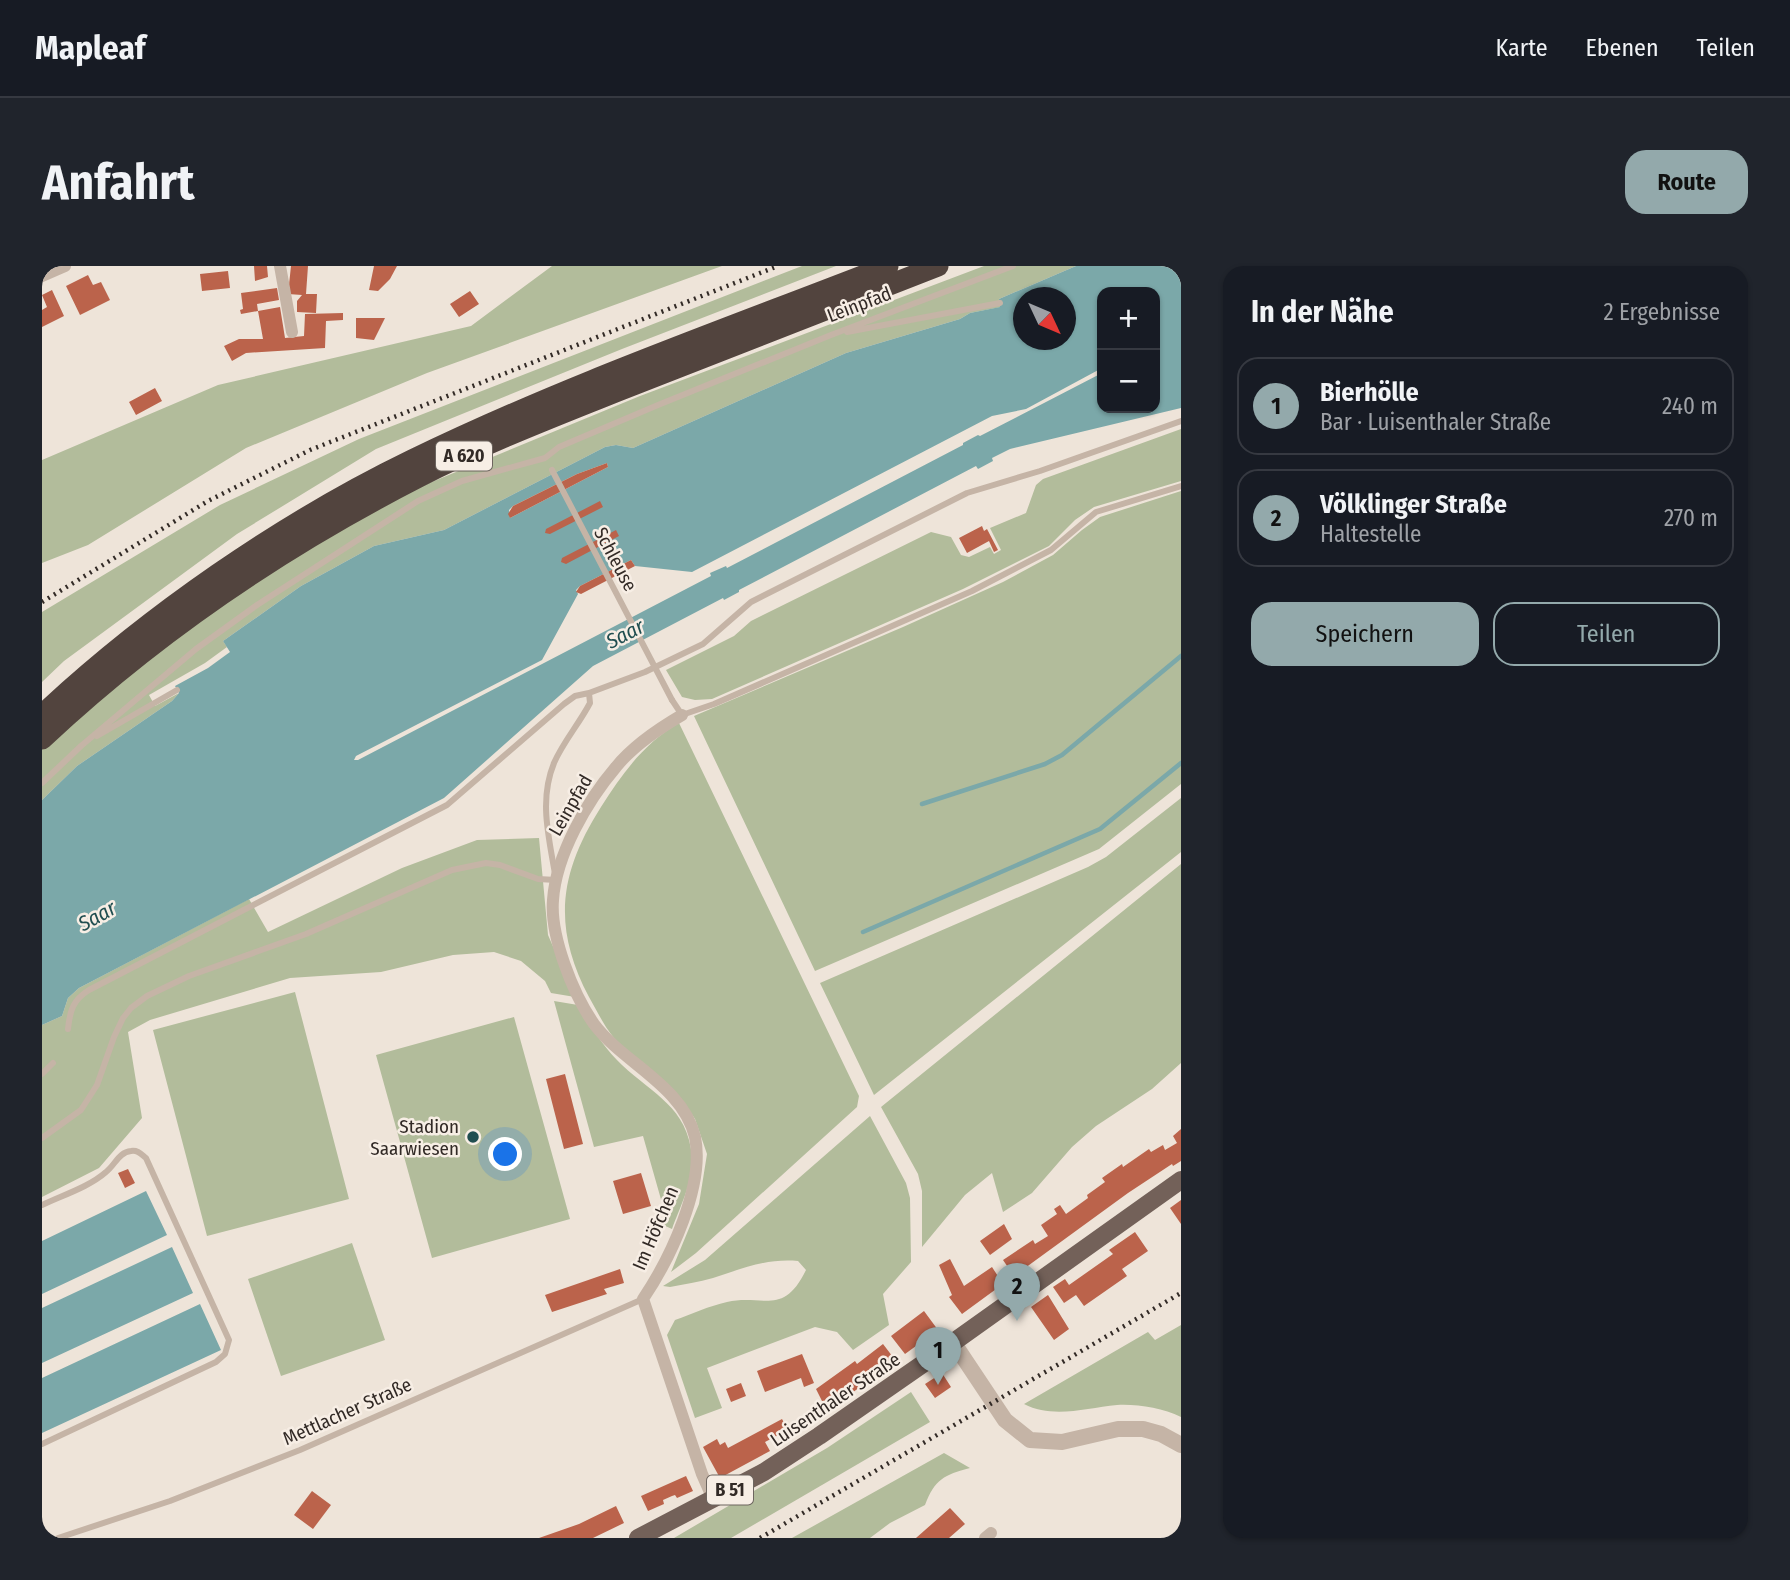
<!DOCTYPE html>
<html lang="de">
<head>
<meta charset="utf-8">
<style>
	body { margin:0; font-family:"Fira Sans Condensed",sans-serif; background:#20242c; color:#f1f3f6 }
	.controls { position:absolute; right:21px; top:21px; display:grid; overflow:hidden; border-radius:14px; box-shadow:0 2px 5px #0004 }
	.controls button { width:63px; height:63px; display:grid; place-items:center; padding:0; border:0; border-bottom:2px solid #363941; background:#171b24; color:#f1f3f6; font:35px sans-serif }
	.compass { position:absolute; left:971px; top:21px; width:63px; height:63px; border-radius:50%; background:#171b24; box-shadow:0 2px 5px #0004; rotate:134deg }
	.you { position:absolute; left:464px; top:889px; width:24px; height:24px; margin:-18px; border:5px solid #fff; border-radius:50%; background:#1a73e8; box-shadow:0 0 0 10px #1a73e833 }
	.badge { display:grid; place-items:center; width:46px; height:46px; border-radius:50%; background:#93a9ab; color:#111; font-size:23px; font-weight:700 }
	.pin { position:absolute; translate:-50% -58px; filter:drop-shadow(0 2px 4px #0008) }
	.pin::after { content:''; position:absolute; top:37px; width:24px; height:21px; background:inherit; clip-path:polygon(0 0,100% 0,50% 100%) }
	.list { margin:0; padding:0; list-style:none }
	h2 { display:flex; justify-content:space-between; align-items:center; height:91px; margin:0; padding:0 28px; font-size:30px }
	h2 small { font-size:23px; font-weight:400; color:#9ea1a6 }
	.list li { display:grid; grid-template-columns:46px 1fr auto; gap:21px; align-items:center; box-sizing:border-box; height:98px; margin:0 14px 14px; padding:0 14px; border:2px solid #363941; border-radius:21px }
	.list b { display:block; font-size:26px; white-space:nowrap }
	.list p { margin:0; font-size:23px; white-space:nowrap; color:#9ea1a6 }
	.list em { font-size:23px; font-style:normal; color:#9ea1a6 }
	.actions { display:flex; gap:14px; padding:21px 28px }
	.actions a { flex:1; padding:16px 0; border:2px solid #93a9ab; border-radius:21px; text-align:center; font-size:24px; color:#93a9ab }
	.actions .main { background:#93a9ab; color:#111 }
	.map { position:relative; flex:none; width:1139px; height:1272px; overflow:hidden; border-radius:21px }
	header { display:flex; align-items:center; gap:42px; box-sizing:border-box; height:98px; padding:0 35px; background:#171b24; border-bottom:2px solid #363941 }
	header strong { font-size:33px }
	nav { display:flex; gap:38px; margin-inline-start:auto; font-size:24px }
	.intro { display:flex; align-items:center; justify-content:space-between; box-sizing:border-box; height:168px; padding:0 42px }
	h1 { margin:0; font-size:49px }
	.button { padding:18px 32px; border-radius:21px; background:#93a9ab; color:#111; font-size:24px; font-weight:700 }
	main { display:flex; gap:42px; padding:0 42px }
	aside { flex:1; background:#171b24; border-radius:21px; box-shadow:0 2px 5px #0004 }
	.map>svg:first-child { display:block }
	.green { fill:#b2bc9b }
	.water { fill:#7ba8a9; fill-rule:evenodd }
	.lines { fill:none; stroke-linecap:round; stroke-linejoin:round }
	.stream { stroke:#7ba8a9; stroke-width:4.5 }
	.building { fill:#bb634b }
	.service { stroke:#c5b4a6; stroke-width:6 }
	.minor { stroke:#c5b4a6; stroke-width:12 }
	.tertiary { stroke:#c5b4a6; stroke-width:16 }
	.primary { stroke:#736159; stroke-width:18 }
	.motorway { stroke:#52443e; stroke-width:21 }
	.rail { stroke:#322a26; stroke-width:4.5; stroke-dasharray:2 5; stroke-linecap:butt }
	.service-bridge { stroke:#c5b4a6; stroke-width:6 }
	.poi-dot { fill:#204e50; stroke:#f7eee5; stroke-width:2.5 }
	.labels { text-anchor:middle; stroke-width:5; stroke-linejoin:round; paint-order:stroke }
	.shield { fill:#f7eee5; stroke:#6d655f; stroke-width:2 }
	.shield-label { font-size:18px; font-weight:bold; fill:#322a26 }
	.street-label { font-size:19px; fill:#322a26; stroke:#f7eee5 }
	.poi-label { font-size:19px; fill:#322a26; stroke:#f7eee5; text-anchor:end }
	.water-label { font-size:21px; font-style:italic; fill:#204e50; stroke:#f7eee5 }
</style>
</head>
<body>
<header>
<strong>Mapleaf</strong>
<nav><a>Karte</a><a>Ebenen</a><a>Teilen</a></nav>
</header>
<div class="intro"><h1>Anfahrt</h1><a class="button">Route</a></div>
<main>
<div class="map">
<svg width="1139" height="1272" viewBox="0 0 1139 1272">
	<rect width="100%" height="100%" fill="#eee4d9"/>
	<!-- green -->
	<path class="green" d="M510 0H680L385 107 204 182 46 279 0 297V194L176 119 429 60Z
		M760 0H794L580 83 334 183 195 268 22 395 0 416V346L178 239 317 173Z
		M942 0H1034L957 33 959 41 928 47 918 53 804 87 591 182 574 179 563 181 402 264 332 280 259 320 181 375 185 381 163 397 107 429 113 440 137 427 130 435 35 500 0 534V483L87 402 213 314 363 227 598 130Z
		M1139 163V215L1052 241 1033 254 1007 280 921 323 670 433 653 434 640 431 624 404 692 370 709 355 889 266 909 271 919 289 927 291 948 281 952 288 959 284 948 262 984 247 994 219 1001 213Z
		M1139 225V518L1057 583 773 705 652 450 861 361 961 316 1011 289 1040 264 1058 251Z
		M637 457 817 830 815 841 654 987 629 1006 657 938 665 888 653 853 645 841C621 818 593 797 572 772 562 760 555 745 547 731 510 661 517 607 559 541 580 508 602 477 637 457Z
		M1139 532V586L832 829 778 717 1046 601 1064 591Z
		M497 572 506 669 533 731 509 727 503 715 479 695 452 686 411 689 339 706 248 712 108 754 86 766 100 852 57 902 0 931V759L20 750 26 732 37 722 207 633 226 666 360 602 435 574Z
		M1139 598V797L1110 823 1054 860 1030 881 990 927 961 946 950 907 923 929 880 981V925L876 908 839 841Z
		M253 726 307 933 165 970 111 764Z
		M512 735 536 739C549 761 562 782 580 799 612 829 645 841 650 890 652 914 638 941 630 963L619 958 624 951 601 870 552 881Z
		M472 751 528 953 390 992 334 789Z
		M828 850 864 917 868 932 869 996 841 1028 847 1059 811 1084 795 1066 773 1061 665 1102 680 1142 653 1152 625 1069 633 1054C650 1048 667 1040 685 1036 721 1028 741 1051 764 1004L756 995C725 992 699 1003 671 1012 657 1016 642 1018 628 1021L621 1020 663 994Z
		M310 977 343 1074 239 1110 206 1013Z
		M1139 1059V1151C1120 1142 1096 1138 1075 1139 1044 1142 1011 1153 982 1138L1106 1066 1113 1074Z
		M869 1126 888 1156 689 1272H632L785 1182Z
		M902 1187 928 1202C902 1209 893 1213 883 1239L848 1257 828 1272H750Z"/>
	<!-- water -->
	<path class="water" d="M1034 0H1139V142L968 183 950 192 951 195 936 203 934 200 697 324V326L682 334 681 332 551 400 402 532 37 722 26 732 20 750 0 759V534L35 500 130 435 137 427 133 420 166 402 188 386 181 375 259 320 332 280 402 264 563 181 574 179 591 182 804 87 918 53 928 47 958 41 957 33ZM1060 26H1113V142H1060V107L938 170 936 169 921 177V179L685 302 684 300 668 307 669 310 316 494H312L314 490 500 394 536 328 534 324 538 320 589 294 593 300 650 306 950 150 984 143 1060 102ZM982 32H1024V74H982ZM565 197 566 201 468 252 467 244 471 240 535 208Z
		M104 925 125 969 0 1028V975Z
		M130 981 151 1027 0 1097V1042Z
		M158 1038 179 1084 0 1167V1112Z"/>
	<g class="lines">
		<!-- stream -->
		<path class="stream" d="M880 538 1003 498 1020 489 1139 390
			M821 666 1058 563 1139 497"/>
	</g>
	<!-- building -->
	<path class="building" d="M212 0H225L226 11 213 15Z
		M249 0H266L264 28H275L274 47 255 46V35L260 29 246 28Z
		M332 0H355L348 13 336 25 327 24Z
		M186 5 188 22 160 25 158 8Z
		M46 9 51 19 59 16 68 34 38 49 24 20Z
		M235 22 237 34 215 38 216 45 199 48 198 44 201 43 199 27Z
		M10 24 22 50 0 61V44L5 41 0 29Z
		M428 25 437 38 417 51 408 38Z
		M238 41 243 72 262 70 263 48 301 47V54L284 55 283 82 204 87 190 95 182 80 197 73H221L216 45Z
		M314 52H343L332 74 314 72Z
		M113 122 120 135 94 149 87 136Z
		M565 197 566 201 468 252 466 248 471 240 535 208Z
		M558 235 561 241 508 268 503 267 504 263Z
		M940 260 942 265 945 263 956 284 952 286 947 275 925 287 917 272Z
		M574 264 577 270 524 298 519 296 520 292Z
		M589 294 593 300 539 328 534 326 538 320Z
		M523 808 541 878 522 883 504 813Z
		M1139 863V895L1131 900 1130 898 1086 927 972 1010 961 994 991 974 993 978 1006 970 999 959 1015 948 1012 943 1018 939 1024 948 1046 932 1045 929 1063 916 1060 912 1080 898 1081 901 1107 883 1109 886 1121 879 1123 884 1135 877 1131 870Z
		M86 903 93 917 83 922 76 907Z
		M599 907 609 940 581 948 571 915Z
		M1139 934V958L1128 942Z
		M962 958 970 973 948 989 938 975Z
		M1093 966 1106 985 1080 1003 1085 1010 1042 1040 1034 1029 1022 1037 1011 1021 1023 1013 1027 1019 1071 988 1067 984Z
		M908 993 922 1020 950 1001 961 1018 920 1048 907 1031 910 1029 897 999Z
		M578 1003 582 1017 562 1023 565 1028 510 1046 503 1029Z
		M1006 1029 1027 1063 1012 1074 989 1041Z
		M882 1045 896 1064 863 1088 849 1070Z
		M841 1078 854 1095 785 1145 774 1123 813 1095 815 1098Z
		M760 1088 772 1117 762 1121 759 1112 723 1126 715 1105Z
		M900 1107 909 1121 893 1132 883 1118Z
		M699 1117 704 1130 689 1136 684 1123Z
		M740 1153 746 1164 723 1176 728 1185 678 1212 661 1181 675 1173 678 1179 683 1176 686 1182Z
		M644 1210 651 1225 635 1232 633 1229 630 1230 621 1234 622 1238 606 1245 599 1230Z
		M270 1225 289 1239 271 1263 252 1249Z
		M574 1240 582 1257 551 1272H497L537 1258Z
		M908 1242 923 1258 907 1272H874Z"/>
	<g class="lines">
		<!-- service -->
		<path class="service" d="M805 66 958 37
			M547 427 603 406 661 378 709 336 925 227 998 205 1139 155
			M630 434 640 449 672 438 930 325 1009 284 1054 246 1139 220
			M55 470 135 424
			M0 517 39 480 154 383 215 339 376 235 420 215 503 192 517 181 616 139 789 69 971 0
			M0 808 11 797
			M0 872 39 844 55 819 72 771 81 752 89 742 105 730 147 710 264 668 410 604 444 597 458 599 496 613 514 614C508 575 496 536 512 497 521 476 537 458 548 437L547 427 533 430 522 438 405 539 47 724C31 734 28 744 26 763
			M0 939C21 929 47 921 64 906 73 899 77 886 89 885 96 884 99 888 104 892L187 1074 183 1088 174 1096 0 1178
			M16 1272 128 1235 258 1184 601 1033"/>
		<!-- minor -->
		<path class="minor" d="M238 0 250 66
			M0 10 23 0
			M640 449C616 463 591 480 574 501 545 535 514 589 511 634 508 670 531 728 552 758 581 797 641 820 653 871 663 920 628 993 601 1033L660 1208 671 1233
			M943 1272 949 1267"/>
		<!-- tertiary -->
		<path class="tertiary" d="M911 1076 963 1154 988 1174 1020 1176 1076 1163H1101L1119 1168 1139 1179"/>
		<!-- primary -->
		<path class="primary" d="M596 1272 722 1206 777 1170 885 1095 1139 914"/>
		<!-- motorway -->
		<path class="motorway" d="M0 449C106 350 240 257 370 194 524 119 687 62 846 0
			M0 473C112 368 240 281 377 211 441 178 509 152 576 125 683 83 790 42 896 0"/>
		<!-- rail -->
		<path class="rail" d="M0 336 166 235 268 184 736 0
			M718 1272 1139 1027"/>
		<!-- service-bridge -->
		<path class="service-bridge" d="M510 204 630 434"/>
	</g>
	<!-- markers -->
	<circle class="poi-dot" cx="431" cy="871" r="7"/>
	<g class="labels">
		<!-- shield labels -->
		<g class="shield">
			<rect x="394" y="175.5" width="56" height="29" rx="5"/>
			<rect x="665" y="1209.5" width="46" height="29" rx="5"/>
		</g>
		<g class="shield-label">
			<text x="422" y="196">A 620</text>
			<text x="688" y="1230">B 51</text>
		</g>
		<!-- street labels -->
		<g class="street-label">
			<text transform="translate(817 38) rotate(-21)" y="7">Leinpfad</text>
			<text transform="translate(574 293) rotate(62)" y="7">Schleuse</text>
			<text transform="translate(528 539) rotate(-60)" y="7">Leinpfad</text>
			<text transform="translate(613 962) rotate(-67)" y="7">Im Höfchen</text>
			<text transform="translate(793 1133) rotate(-34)" y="7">Luisenthaler Straße</text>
			<text transform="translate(305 1145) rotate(-24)" y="7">Mettlacher Straße</text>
		</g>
		<!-- poi labels -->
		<g class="poi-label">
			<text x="417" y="867">Stadion<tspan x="417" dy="22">Saarwiesen</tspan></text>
		</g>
		<!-- water labels -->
		<g class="water-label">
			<text transform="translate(583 368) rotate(-27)" y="7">Saar</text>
			<text transform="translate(55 650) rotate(-29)" y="7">Saar</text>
		</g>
	</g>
</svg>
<div class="controls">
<button>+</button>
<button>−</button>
</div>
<svg class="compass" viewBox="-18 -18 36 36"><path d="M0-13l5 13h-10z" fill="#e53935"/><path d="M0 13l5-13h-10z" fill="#9ea1a6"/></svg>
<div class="you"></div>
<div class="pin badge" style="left:896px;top:1119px">1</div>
<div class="pin badge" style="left:975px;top:1055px">2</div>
</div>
<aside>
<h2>In der Nähe<small>2 Ergebnisse</small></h2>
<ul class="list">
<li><span class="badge">1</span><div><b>Bierhölle</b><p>Bar · Luisenthaler Straße</p></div><em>240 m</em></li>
<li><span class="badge">2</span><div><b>Völklinger Straße</b><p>Haltestelle</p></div><em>270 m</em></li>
</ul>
<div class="actions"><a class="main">Speichern</a><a>Teilen</a></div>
</aside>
</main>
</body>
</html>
